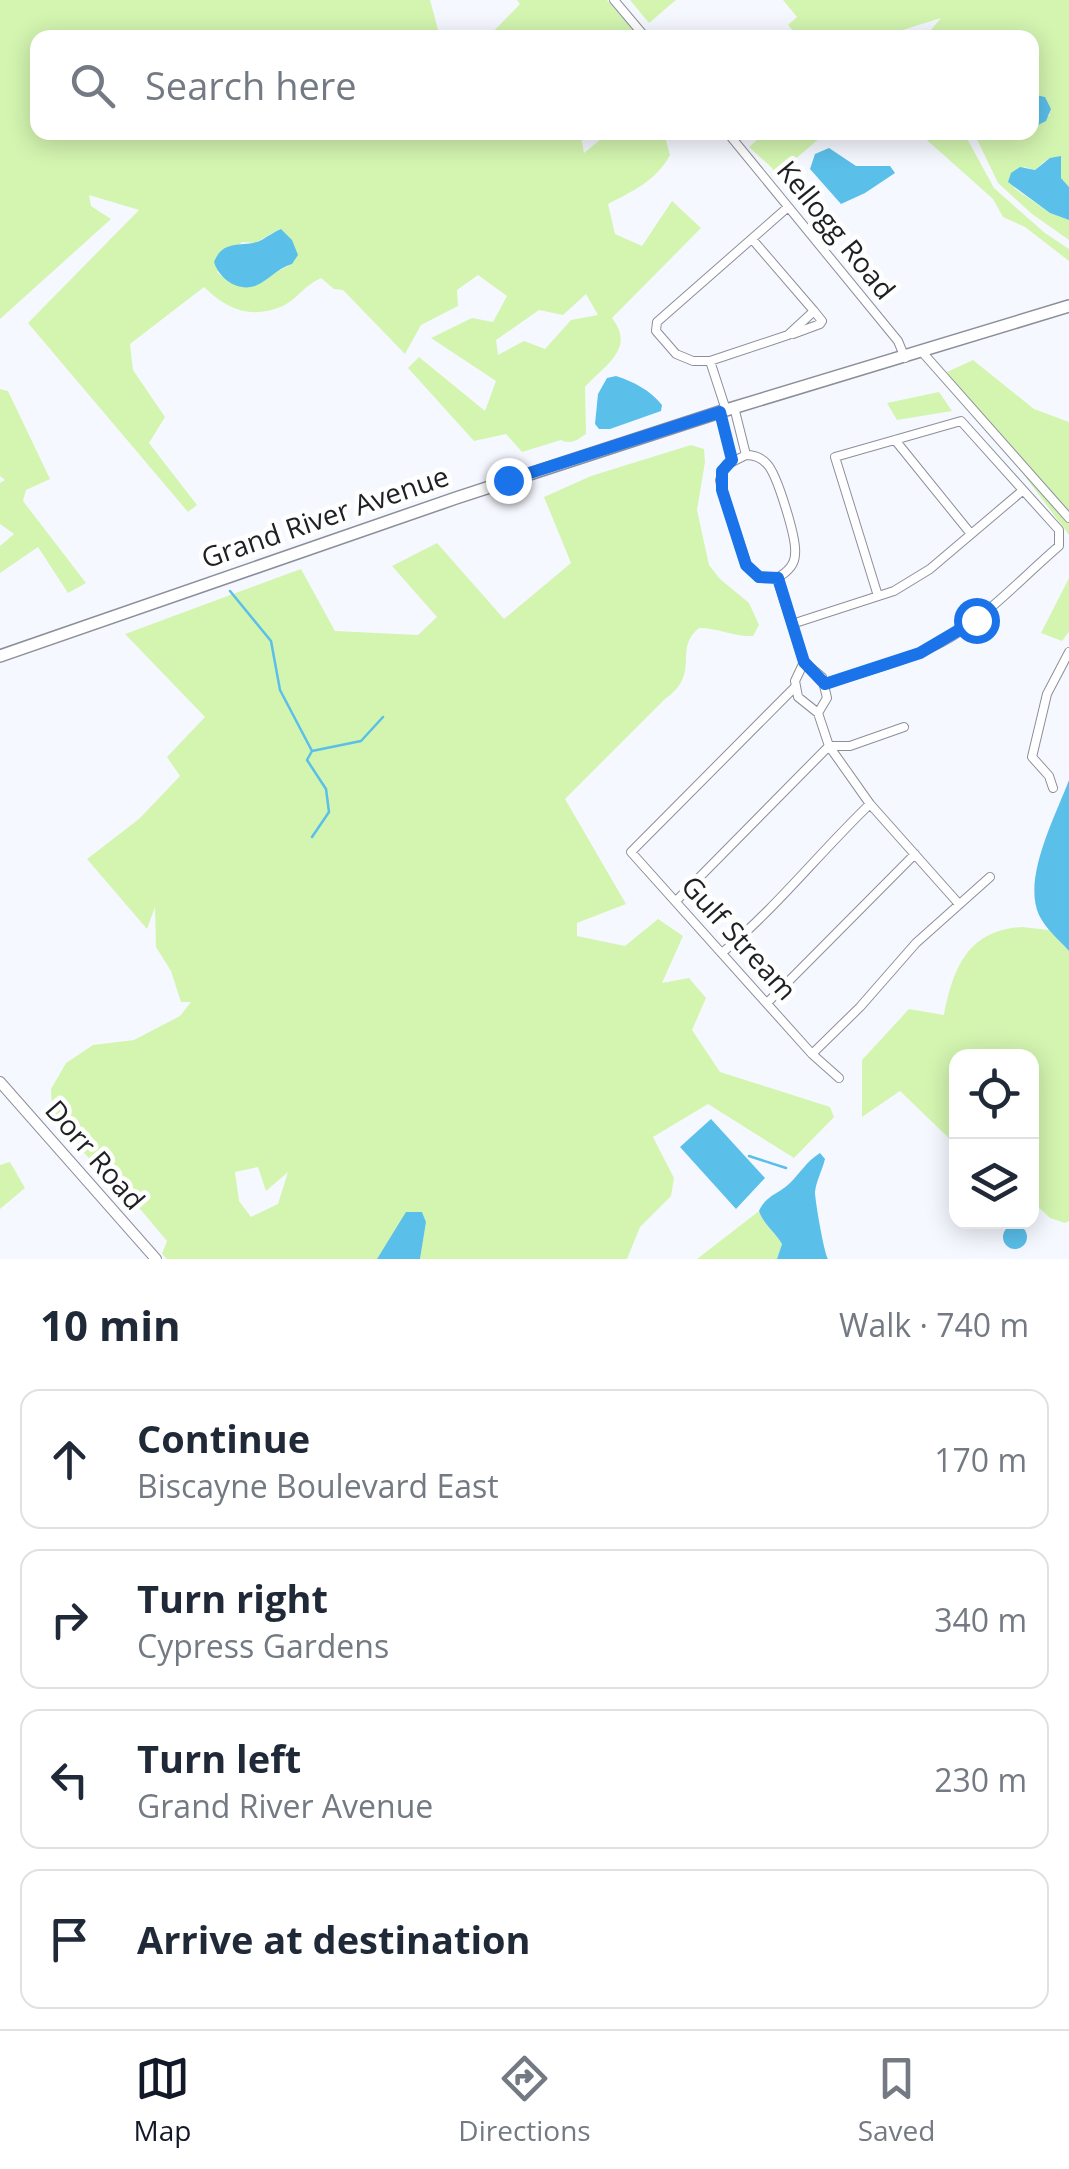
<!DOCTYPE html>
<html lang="en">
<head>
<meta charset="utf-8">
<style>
	body { margin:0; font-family:"Open Sans",sans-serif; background:#f2f2f3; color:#1f2937 }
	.controls { position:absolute; right:30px; bottom:30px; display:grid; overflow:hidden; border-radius:20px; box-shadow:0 5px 25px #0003 }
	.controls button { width:90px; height:90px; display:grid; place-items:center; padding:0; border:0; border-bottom:2px solid #e0e1e3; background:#fff; color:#1f2937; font:50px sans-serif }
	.stop { position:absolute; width:30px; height:30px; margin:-22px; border:8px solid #1a73e8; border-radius:50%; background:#fff }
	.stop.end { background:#1a73e8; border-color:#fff; box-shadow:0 2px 10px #0008 }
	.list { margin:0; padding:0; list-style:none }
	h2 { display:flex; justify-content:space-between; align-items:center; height:130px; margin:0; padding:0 40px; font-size:42px }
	h2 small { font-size:32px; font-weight:400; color:#747a83 }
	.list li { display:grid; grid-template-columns:65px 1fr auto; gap:30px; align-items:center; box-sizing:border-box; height:140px; margin:0 20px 20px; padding:0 20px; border:2px solid #e0e1e3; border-radius:20px }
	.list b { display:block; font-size:38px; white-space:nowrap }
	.list p { margin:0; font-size:32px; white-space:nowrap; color:#747a83 }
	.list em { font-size:32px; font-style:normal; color:#747a83 }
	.icon { flex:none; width:55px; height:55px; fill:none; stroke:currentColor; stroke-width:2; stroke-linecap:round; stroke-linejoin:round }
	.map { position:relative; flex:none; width:1069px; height:1259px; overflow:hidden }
	.search { position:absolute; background:#fff; box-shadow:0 5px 25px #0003; left:30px; right:30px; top:30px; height:110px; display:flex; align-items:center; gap:25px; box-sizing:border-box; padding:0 35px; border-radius:20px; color:#747a83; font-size:38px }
	.sheet { height:770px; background:#fff }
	nav { display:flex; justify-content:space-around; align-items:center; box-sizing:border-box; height:140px; border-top:2px solid #e0e1e3; background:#fff; font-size:28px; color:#747a83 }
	nav a { display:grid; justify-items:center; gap:5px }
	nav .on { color:#111827 }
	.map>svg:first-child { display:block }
	.green { fill:#d3f5b0; fill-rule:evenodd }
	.water { fill:#5abfe9 }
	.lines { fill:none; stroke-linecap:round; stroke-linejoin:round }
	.stream { stroke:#5abfe9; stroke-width:2.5 }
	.minor-casing { stroke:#8c8f9a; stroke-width:10 }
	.tertiary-casing { stroke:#8c8f9a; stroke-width:12 }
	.secondary-casing { stroke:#8c8f9a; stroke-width:14 }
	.minor { stroke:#fff; stroke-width:8 }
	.tertiary { stroke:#fff; stroke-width:10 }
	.secondary { stroke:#fff; stroke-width:11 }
	.route { stroke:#1a73e8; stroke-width:12 }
	.labels { text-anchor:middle; stroke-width:9; stroke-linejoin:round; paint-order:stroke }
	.street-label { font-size:28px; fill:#1e2024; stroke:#fff }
</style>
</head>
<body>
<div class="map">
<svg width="1069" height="1259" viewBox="0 0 1069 1259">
	<rect width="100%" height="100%" fill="#f6f8ff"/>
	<!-- green -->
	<path class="green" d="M0 0H430L440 37 38 38V132H580L584 153 608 133H664L670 155C656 181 633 191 608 204L615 234 642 246 672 201 701 228 612 318C636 349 605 365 585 387L586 434C577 440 571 445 561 440L522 452 506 434 474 441 408 368 419 357 485 411 496 381 431 338 472 318 493 322 507 296 478 275 457 290 458 306 421 325 405 354 343 290 334 289 321 278C305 285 297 299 283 306 250 320 227 309 204 287L130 344 133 370 165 417 149 443 197 505 188 512 28 323 139 210 89 195 91 206 111 219 0 319ZM280 229C293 241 296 248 292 264L270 275 230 283 217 272 242 242 255 243ZM586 294 598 315 571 320 545 349 524 341 498 355 496 340 539 310 563 315Z
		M517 0H607L639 37H488L520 4Z
		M630 0H676L649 23Z
		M783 0H1069V187L1045 161 1035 170 1024 167 1014 188 1050 213 1069 220V240L1032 214 998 183 974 133 1015 136 1032 132V128L1050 115 1045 97 1032 94V38L925 37 941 18 880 37H799L788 25 797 17Z
		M765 133V132L826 133 775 176 772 168 749 147Z
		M919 133H964L994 188 1045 233 1069 249V261L1025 227 1003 217 993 199Z
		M973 360 1034 409 1069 422V535L947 372Z
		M0 389 8 391 50 479 26 490 23 501 86 583 68 593 38 547 0 573V546L14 534 0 524V483L5 480 0 476Z
		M939 392 952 411 897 420 887 403Z
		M691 445 704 449 705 462 697 510 709 565 720 579 749 603 759 625 753 636C734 637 718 628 699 628 672 650 703 673 664 700L565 799 626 904 577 923V936L625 946 658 919 683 936 662 983 689 978 706 998 692 1030 720 1072 830 1107 834 1117 794 1158 708 1104 653 1137 674 1178 671 1196 640 1227 627 1259H420L426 1222 422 1212H407L377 1259H167L162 1254 167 1241 130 1197 102 1173 63 1129 52 1110 51 1089 66 1063 93 1045 134 1040 180 1016 191 1002H181L171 971 156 947 155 907 147 929 87 859 139 819 180 776 167 757 205 717 125 634 301 569 335 631 418 635 437 617 392 566 437 543 504 619 571 563 544 497 591 476ZM258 1167 266 1191 288 1172 278 1204 251 1217 239 1201 235 1172Z
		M1069 578V632L1062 641 1041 633Z
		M1022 927 1049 930 1069 951V1221L1065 1223 1050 1218 1032 1201V1056H956V1145L900 1091 862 1117V1060L909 1009 944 1015C953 968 968 930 1022 927Z
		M10 1162 25 1188 0 1209V1165Z
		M759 1211C764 1225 774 1231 782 1244L777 1259H697Z"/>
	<!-- water -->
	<path class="water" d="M1032 94 1045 97 1051 109 1046 121 1032 128Z
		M829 148 856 166H890L895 173 865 193 841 204 810 169 815 154Z
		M1061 156V178L1069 187V220L1050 213 1008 182 1011 173 1020 167 1035 170 1050 158Z
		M281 229 292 240 298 255 292 264C277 268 268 281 255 286 237 292 219 278 214 262 223 240 238 247 257 242 265 239 273 232 281 229Z
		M616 376C634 382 650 390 662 405L661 411 610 429H599L595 424 598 394 607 378Z
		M1069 780V951C1059 940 1045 928 1039 915 1022 878 1056 815 1069 780Z
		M711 1119 765 1178 736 1209 680 1147Z
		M820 1153 825 1159C822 1171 816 1181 815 1192 815 1200 824 1253 828 1259H777L782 1244C774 1231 764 1225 759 1211 766 1195 779 1194 790 1183 801 1172 807 1161 820 1153Z
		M406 1212H422L426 1222 420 1259H377Z
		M1003 1237a12 12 0 1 1 24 0a12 12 0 1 1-24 0Z"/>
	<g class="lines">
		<!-- stream -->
		<path class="stream" d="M230 591 271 641 280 690 312 751 307 760 326 789 329 812 312 837
			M312 751 361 741 383 717
			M749 1156 786 1168"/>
		<!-- minor casing -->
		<g class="minor-casing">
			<path id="minor" d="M614 0 646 38
				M727 132 898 341 905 358
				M752 239 814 311 788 335 710 361H693L676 354 656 331 657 322 788 207
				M793 334 820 324 822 321 814 311
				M923 353 1069 518
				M710 361 726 410
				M734 407 746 455
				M720 412 732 460
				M895 440 971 534
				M746 455 726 465 720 480 722 490 747 565 759 577 777 578
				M746 455C754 455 761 457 767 464 777 474 797 539 795 554 795 565 786 573 777 578
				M777 578 804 662 795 681 798 697 818 713 829 746 870 804 959 904
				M792 624 894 591 930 569 1022 491
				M804 662 822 677 827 698 818 713
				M825 684C867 670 913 660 951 637 990 613 1024 576 1059 546V530L961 421 835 457 878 596
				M795 687 631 852 812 1054 839 1078
				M1053 788 1049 776 1032 757 1047 694 1069 652
				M677 900 829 746H850L904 727
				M723 952C777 907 820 852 870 804
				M767 1003 915 854
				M812 1054 860 1007 916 943 990 877"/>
		</g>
		<!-- tertiary casing -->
		<g class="tertiary-casing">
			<path id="tertiary" d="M0 1082 156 1259"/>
		</g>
		<!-- secondary casing -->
		<g class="secondary-casing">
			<path id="secondary" d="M0 656 456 498 726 410 1069 306"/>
		</g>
		<!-- minor -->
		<use href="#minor" class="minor"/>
		<!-- tertiary -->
		<use href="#tertiary" class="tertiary"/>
		<!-- secondary -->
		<use href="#secondary" class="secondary"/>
	</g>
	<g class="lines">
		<!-- route -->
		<path class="route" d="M508 480 720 412 732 460 722 471V490L746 565 759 577 778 578 804 662 825 684 920 653 976 620"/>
	</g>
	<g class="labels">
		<!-- street labels -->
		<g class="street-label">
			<text transform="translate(836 230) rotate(51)" y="10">Kellogg Road</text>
			<text transform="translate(325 517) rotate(-19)" y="10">Grand River Avenue</text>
			<text transform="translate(739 938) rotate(48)" y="10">Gulf Stream</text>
			<text transform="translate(95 1155) rotate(49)" y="10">Dorr Road</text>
		</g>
	</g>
</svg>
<div class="controls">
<button><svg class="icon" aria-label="locate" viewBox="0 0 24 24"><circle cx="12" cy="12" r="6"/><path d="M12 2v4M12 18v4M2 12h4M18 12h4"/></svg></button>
<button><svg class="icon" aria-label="layers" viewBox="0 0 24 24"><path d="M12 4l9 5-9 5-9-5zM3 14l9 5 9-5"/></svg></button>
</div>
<div class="stop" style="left:976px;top:620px"></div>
<div class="stop end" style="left:508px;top:480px"></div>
<div class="search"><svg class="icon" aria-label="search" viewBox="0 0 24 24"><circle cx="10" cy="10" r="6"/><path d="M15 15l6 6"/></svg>Search here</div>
</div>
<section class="sheet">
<h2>10 min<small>Walk · 740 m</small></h2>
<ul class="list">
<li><svg class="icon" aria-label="ahead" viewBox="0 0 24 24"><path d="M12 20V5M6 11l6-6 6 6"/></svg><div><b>Continue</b><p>Biscayne Boulevard East</p></div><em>170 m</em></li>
<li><svg class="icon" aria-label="right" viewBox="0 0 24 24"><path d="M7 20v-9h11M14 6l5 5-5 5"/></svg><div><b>Turn right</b><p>Cypress Gardens</p></div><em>340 m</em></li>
<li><svg class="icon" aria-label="left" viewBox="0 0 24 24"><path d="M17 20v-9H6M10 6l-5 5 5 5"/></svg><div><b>Turn left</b><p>Grand River Avenue</p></div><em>230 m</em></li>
<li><svg class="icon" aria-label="arrive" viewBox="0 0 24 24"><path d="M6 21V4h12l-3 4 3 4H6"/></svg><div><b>Arrive at destination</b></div></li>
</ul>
</section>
<nav>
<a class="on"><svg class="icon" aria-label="map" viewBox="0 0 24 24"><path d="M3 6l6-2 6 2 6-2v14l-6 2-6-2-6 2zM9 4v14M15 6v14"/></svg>Map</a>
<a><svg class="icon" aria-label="directions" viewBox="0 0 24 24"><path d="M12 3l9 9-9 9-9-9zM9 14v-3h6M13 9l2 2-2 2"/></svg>Directions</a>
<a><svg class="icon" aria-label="saved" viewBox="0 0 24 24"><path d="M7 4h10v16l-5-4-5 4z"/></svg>Saved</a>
</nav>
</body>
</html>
